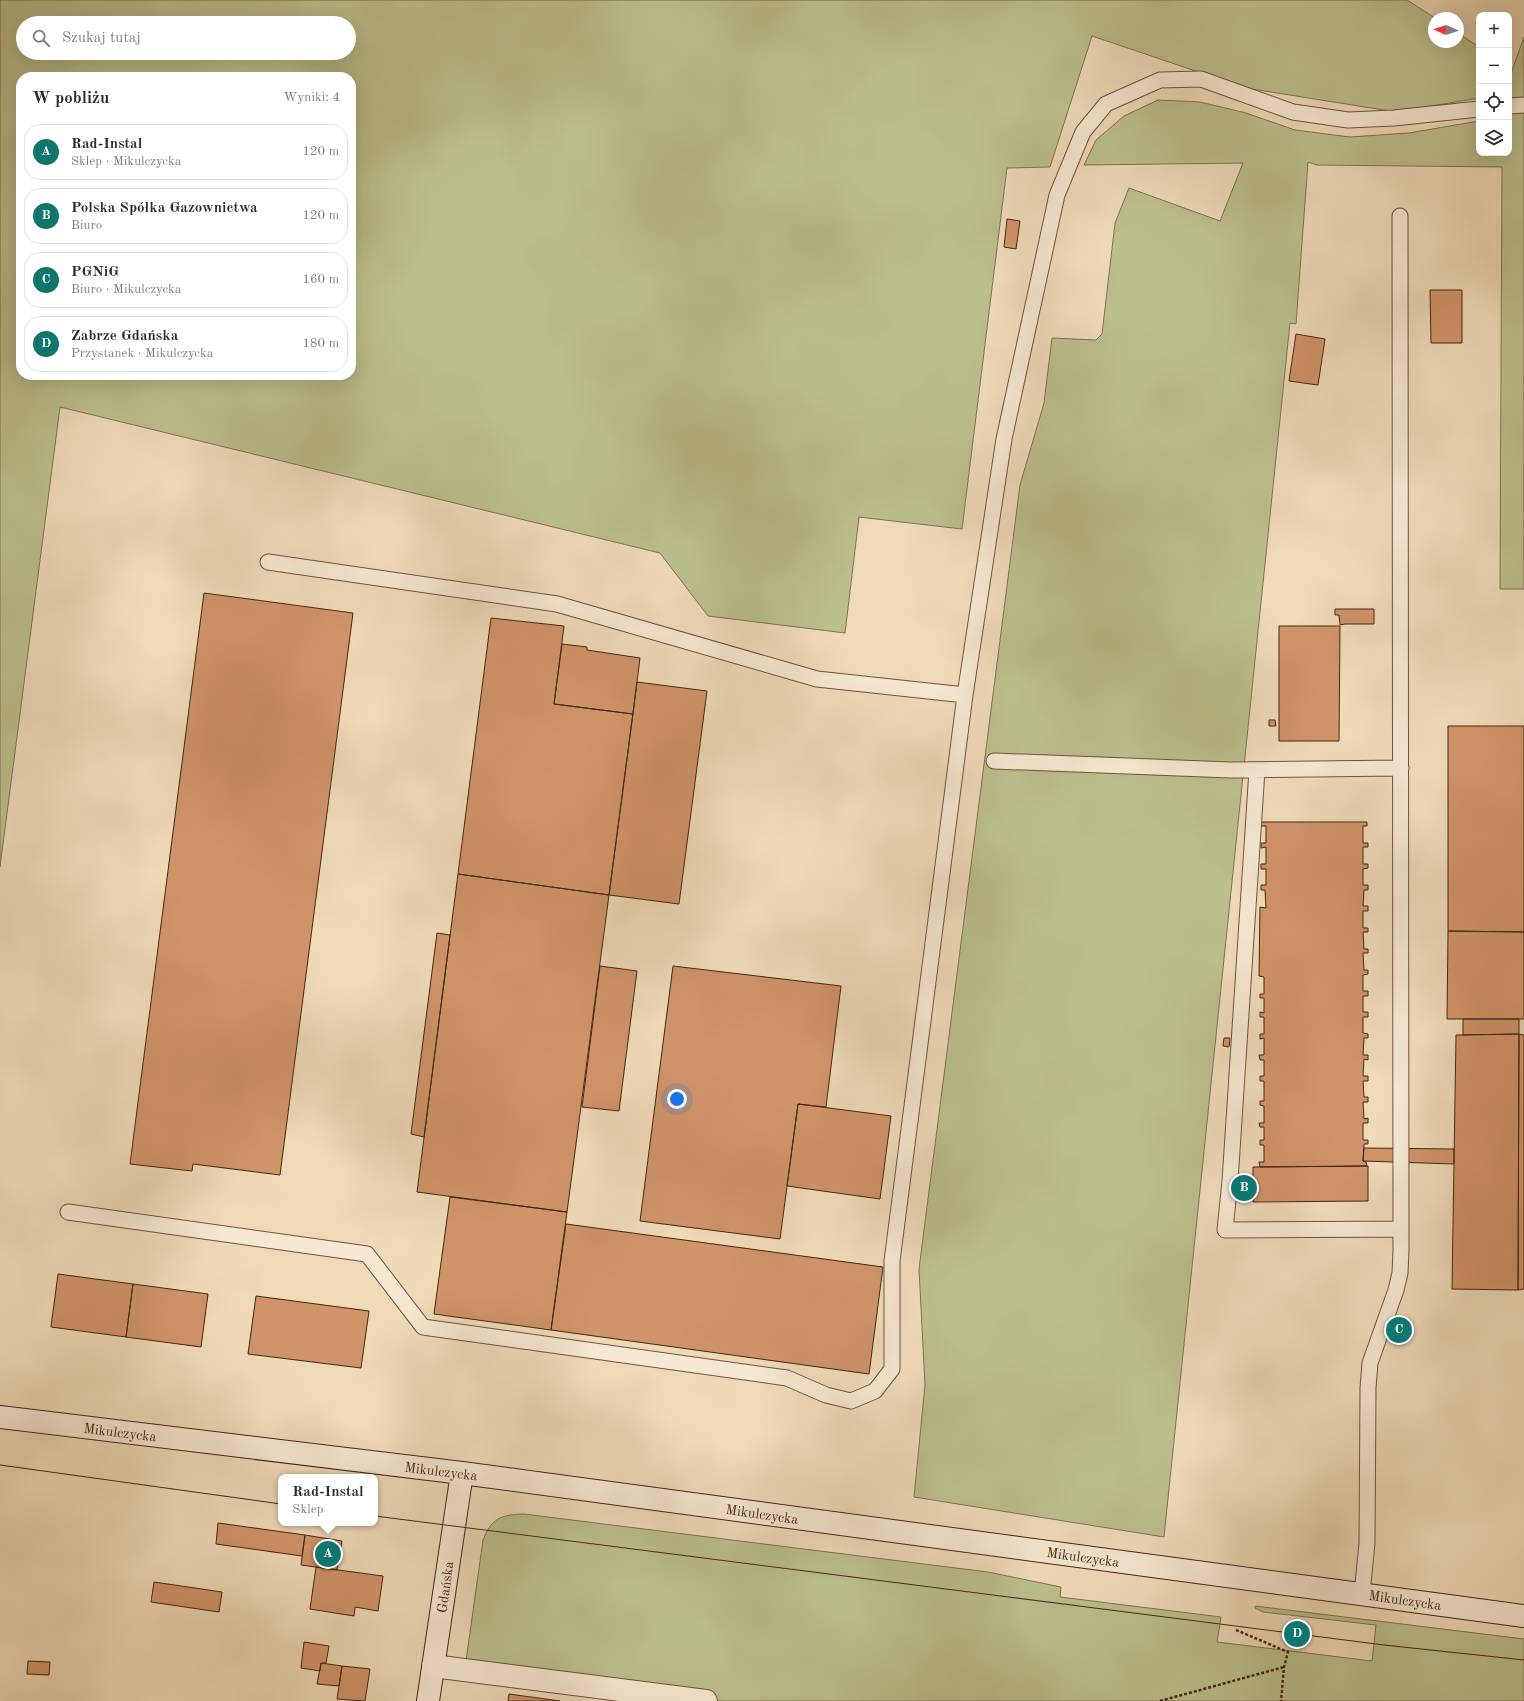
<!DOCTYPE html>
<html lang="pl">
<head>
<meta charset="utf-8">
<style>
	body { margin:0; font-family:"Old Standard TT",serif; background:#f2f2f3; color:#2b2b33 }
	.controls { position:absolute; right:12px; top:12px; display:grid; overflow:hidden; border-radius:8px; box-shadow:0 4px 16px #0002 }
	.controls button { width:36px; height:36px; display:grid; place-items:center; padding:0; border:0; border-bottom:1px solid #e1e1e2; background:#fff; color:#2b2b33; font:20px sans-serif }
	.compass { position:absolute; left:1428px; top:12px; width:36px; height:36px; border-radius:50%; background:#fff; box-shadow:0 4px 16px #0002; rotate:273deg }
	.you { position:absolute; left:677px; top:1099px; width:14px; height:14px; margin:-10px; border:3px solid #fff; border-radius:50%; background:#1a73e8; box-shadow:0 0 0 6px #1a73e833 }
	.badge { display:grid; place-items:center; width:26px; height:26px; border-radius:50%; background:#0f766e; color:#fff; font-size:13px; font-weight:700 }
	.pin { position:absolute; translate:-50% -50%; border:2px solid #fff; box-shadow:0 1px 4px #0006 }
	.popup { position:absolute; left:278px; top:1474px; width:100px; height:52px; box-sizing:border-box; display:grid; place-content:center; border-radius:8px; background:#fff; filter:drop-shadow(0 1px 3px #0005); font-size:13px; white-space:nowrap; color:#7c7c81 }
	.popup b { font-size:15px; color:#2b2b33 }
	.popup::after { content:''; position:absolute; left:50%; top:100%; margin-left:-8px; border:8px solid transparent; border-top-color:#fff }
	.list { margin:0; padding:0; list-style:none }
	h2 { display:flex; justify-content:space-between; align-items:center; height:52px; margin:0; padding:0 16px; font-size:17px }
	h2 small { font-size:13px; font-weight:400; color:#7c7c81 }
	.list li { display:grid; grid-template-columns:26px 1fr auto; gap:12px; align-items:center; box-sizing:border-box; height:56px; margin:0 8px 8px; padding:0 8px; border:1px solid #e1e1e2; border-radius:16px }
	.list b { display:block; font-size:15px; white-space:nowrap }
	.list p { margin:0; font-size:13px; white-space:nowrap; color:#7c7c81 }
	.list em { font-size:13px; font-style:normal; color:#7c7c81 }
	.icon { flex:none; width:22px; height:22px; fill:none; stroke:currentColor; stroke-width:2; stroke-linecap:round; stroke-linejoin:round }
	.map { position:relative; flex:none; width:1524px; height:1701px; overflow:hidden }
	.search { position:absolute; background:#fff; box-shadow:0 4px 16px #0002; left:16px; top:16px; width:340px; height:44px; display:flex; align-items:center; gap:10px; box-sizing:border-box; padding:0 14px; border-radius:22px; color:#7c7c81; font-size:15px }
	.panel { position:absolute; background:#fff; box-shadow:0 4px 16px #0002; left:16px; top:72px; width:340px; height:308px; border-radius:16px }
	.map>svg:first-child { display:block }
	.green { fill:#bbbf8d; stroke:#807250; fill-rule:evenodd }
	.building { fill:#d09469; stroke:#462514 }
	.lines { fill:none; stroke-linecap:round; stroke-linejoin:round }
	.lane-casing { stroke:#70523d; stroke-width:17 }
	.street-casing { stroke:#70523d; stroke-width:24 }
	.secondary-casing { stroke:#462514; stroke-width:24 }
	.path { stroke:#462514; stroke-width:2.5; stroke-dasharray:3 2; stroke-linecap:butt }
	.lane { stroke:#f5e7d1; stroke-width:15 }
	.street { stroke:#f5e7d1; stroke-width:22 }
	.secondary { stroke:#f5e7d1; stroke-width:22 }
	.tram { stroke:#462514; stroke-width:1 }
	.labels { text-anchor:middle; stroke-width:4; stroke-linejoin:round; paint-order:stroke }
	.street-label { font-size:14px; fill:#462514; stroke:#f5e7d1 }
</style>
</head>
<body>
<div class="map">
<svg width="1524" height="1701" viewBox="0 0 1524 1701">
	<rect width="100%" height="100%" fill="#efdab8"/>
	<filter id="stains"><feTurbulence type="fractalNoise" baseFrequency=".005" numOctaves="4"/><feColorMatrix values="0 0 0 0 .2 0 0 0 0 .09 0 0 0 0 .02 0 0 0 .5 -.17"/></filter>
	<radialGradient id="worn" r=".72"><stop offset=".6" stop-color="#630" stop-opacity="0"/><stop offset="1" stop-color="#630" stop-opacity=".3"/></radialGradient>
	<!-- green -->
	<path class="green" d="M0 0H1407L1435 18 1434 42H1458V33L1479 47V98L1396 112 1246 88 1092 36 1050 167 1007 168 962 529 859 517 845 633 708 616 660 553 60 407 0 867ZM23 23H349V53H23ZM21 77H351V375H21Z
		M1524 37V589H1500L1502 167 1317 165 1308 162 1296 324 1290 323 1164 1537 914 1497 925 1385 919 1269 1020 485 1044 403 1052 338 1096 340 1102 334 1115 223 1129 188 1220 221 1243 163 1084 165 1096 140 1124 116 1158 100 1200 102 1246 113 1295 130 1350 137 1409 133 1479 121V153H1509V79Z
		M524 1514 988 1572 1061 1587 1060 1597 1221 1617 1217 1642 1372 1661 1376 1625 1263 1612 1255 1608V1606L1524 1639V1701H721L465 1668 483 1540C492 1518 500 1515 524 1514Z"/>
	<!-- building -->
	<path class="building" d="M1007 219 1020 221 1016 249 1004 247Z
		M1430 290H1462V343H1431Z
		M1296 334 1325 339 1318 385 1289 381Z
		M204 593 353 613 280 1175 193 1164 192 1171 130 1164Z
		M1335 609H1374V624H1345L1340 625 1339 615H1335Z
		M491 618 564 626 554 704 633 714 609 895 458 874Z
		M1279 626H1340L1339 741H1279Z
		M562 644 587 647V650L640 658 633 714 554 704Z
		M637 682 707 691 679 904 609 895Z
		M1269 720H1275L1276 726H1269Z
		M1448 726H1524V932L1448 931Z
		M1261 822H1367V826H1363V843H1368V847H1363V864H1368V868L1363 869V885H1368V890H1364L1363 906H1368V911H1363V928H1368V932H1363L1364 949H1368V953H1363L1364 970H1368V974L1363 975V991H1368V996H1363V1012H1368V1017H1363V1033L1368 1034V1038H1364L1363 1055H1368V1060L1364 1059 1363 1076H1368V1081H1363L1364 1097H1368V1102H1363L1364 1119 1368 1118V1123H1363V1140H1368V1144H1364L1363 1161 1366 1162 1367 1166 1260 1167 1259 1162H1264V1145H1260V1140H1264V1127H1260L1259 1123H1264V1106L1260 1105V1101H1264V1081H1260V1076H1264V1060H1260L1259 1055H1264V1038L1260 1039V1034H1264V1017H1260V1012L1264 1013V998H1260V994H1264V977L1259 976 1260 907 1266 908 1265 890H1261V885H1266V869H1261V864H1266V847L1261 848V843H1266V826H1261Z
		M458 874 609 895 567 1212 417 1192Z
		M1448 931 1524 932V1019H1447Z
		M437 933 450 935 424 1137 411 1134Z
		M600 966 637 971 619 1111 582 1107Z
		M673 966 841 986 826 1107 798 1104 780 1239 640 1221Z
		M1463 1019H1519V1034L1463 1035Z
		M1519 1034 1524 1035V1289L1518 1290Z
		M1519 1034 1518 1290 1452 1289 1456 1035Z
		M1224 1038H1230L1229 1047 1223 1046Z
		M798 1104 891 1116 880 1199 787 1186Z
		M1364 1148 1454 1149V1164L1363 1161Z
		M1368 1166V1201L1253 1202V1167Z
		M450 1197 567 1212 551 1330 434 1314Z
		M566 1224 883 1267 869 1374 551 1330Z
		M58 1274 133 1284 126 1337 51 1327Z
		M133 1284 208 1294 201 1347 126 1337Z
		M256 1296 369 1311 361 1368 248 1354Z
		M218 1523 305 1535 302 1556 216 1544Z
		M305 1535 342 1541 337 1570 301 1565Z
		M316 1567 383 1576 378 1611 355 1607 354 1616 310 1609Z
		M154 1582 222 1592 219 1612 151 1602Z
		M304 1642 329 1646 326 1663H321L320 1671 301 1668Z
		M28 1661 50 1662 49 1675 27 1674Z
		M321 1663 342 1666 339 1686 317 1684Z
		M342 1666 370 1669 365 1701 337 1699Z
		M509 1694 560 1701H508Z"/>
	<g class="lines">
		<!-- lane casing -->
		<g class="lane-casing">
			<path id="lane" d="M1509 106 1524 105
				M268 562 557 604 817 679 965 695
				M994 761 1231 770 1401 768
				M1257 770 1230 1181 1225 1230 1401 1229
				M68 1212 367 1254 423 1327 787 1378 826 1395 851 1401 875 1391 892 1369V1261L965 695 1004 439 1057 195 1083 132 1106 104 1160 80 1201 79 1293 112 1348 120 1394 118 1479 109
				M1362 1594 1367 1543 1368 1388 1370 1363 1396 1290 1400 1273 1401 1250 1400 216"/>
		</g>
		<!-- street casing -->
		<g class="street-casing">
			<path id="street" d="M433 1666 706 1701"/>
		</g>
		<!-- secondary casing -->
		<g class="secondary-casing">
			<path id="secondary" d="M0 1417 462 1473 1524 1616
				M428 1701 462 1473"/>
		</g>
		<!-- path -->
		<path class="path" d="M1236 1630 1288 1652 1284 1667 1281 1701
			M1160 1701 1284 1667"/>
		<!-- lane -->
		<use href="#lane" class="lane"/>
		<!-- street -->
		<use href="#street" class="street"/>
		<!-- secondary -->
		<use href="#secondary" class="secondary"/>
		<!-- tram -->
		<path class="tram" d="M0 1465 281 1504
			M375 1516 1384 1645 1524 1660"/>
	</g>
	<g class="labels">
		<!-- street labels -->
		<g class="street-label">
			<text transform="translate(120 1432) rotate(7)" y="5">Mikulczycka</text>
			<text transform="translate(441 1471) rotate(7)" y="5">Mikulczycka</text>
			<text transform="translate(762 1514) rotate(8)" y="5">Mikulczycka</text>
			<text transform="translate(1083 1557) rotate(8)" y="5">Mikulczycka</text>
			<text transform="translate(445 1587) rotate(-82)" y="5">Gdańska</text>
			<text transform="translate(1405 1600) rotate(8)" y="5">Mikulczycka</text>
		</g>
	</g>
	<rect width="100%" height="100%" filter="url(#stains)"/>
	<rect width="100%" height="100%" fill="url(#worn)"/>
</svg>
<div class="controls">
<button>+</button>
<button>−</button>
<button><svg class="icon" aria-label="locate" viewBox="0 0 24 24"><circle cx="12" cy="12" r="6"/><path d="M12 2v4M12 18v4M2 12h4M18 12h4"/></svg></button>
<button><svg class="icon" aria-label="layers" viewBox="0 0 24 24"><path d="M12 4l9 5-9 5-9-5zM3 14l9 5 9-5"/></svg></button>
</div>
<svg class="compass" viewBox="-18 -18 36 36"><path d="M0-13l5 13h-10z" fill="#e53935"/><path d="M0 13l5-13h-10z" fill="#7c7c81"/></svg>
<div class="you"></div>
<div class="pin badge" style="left:328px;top:1554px">A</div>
<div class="popup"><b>Rad-Instal</b>Sklep</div>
<div class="pin badge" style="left:1244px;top:1188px">B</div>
<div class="pin badge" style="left:1399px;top:1330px">C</div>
<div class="pin badge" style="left:1297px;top:1634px">D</div>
<div class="search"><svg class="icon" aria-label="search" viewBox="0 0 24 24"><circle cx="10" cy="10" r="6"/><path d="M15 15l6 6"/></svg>Szukaj tutaj</div>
<section class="panel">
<h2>W pobliżu<small>Wyniki: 4</small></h2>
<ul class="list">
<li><span class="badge">A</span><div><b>Rad-Instal</b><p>Sklep · Mikulczycka</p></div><em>120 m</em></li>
<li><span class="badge">B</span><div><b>Polska Spółka Gazownictwa</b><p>Biuro</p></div><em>120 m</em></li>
<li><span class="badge">C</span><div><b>PGNiG</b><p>Biuro · Mikulczycka</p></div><em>160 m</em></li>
<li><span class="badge">D</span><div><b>Zabrze Gdańska</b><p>Przystanek · Mikulczycka</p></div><em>180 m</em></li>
</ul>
</section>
</div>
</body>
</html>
